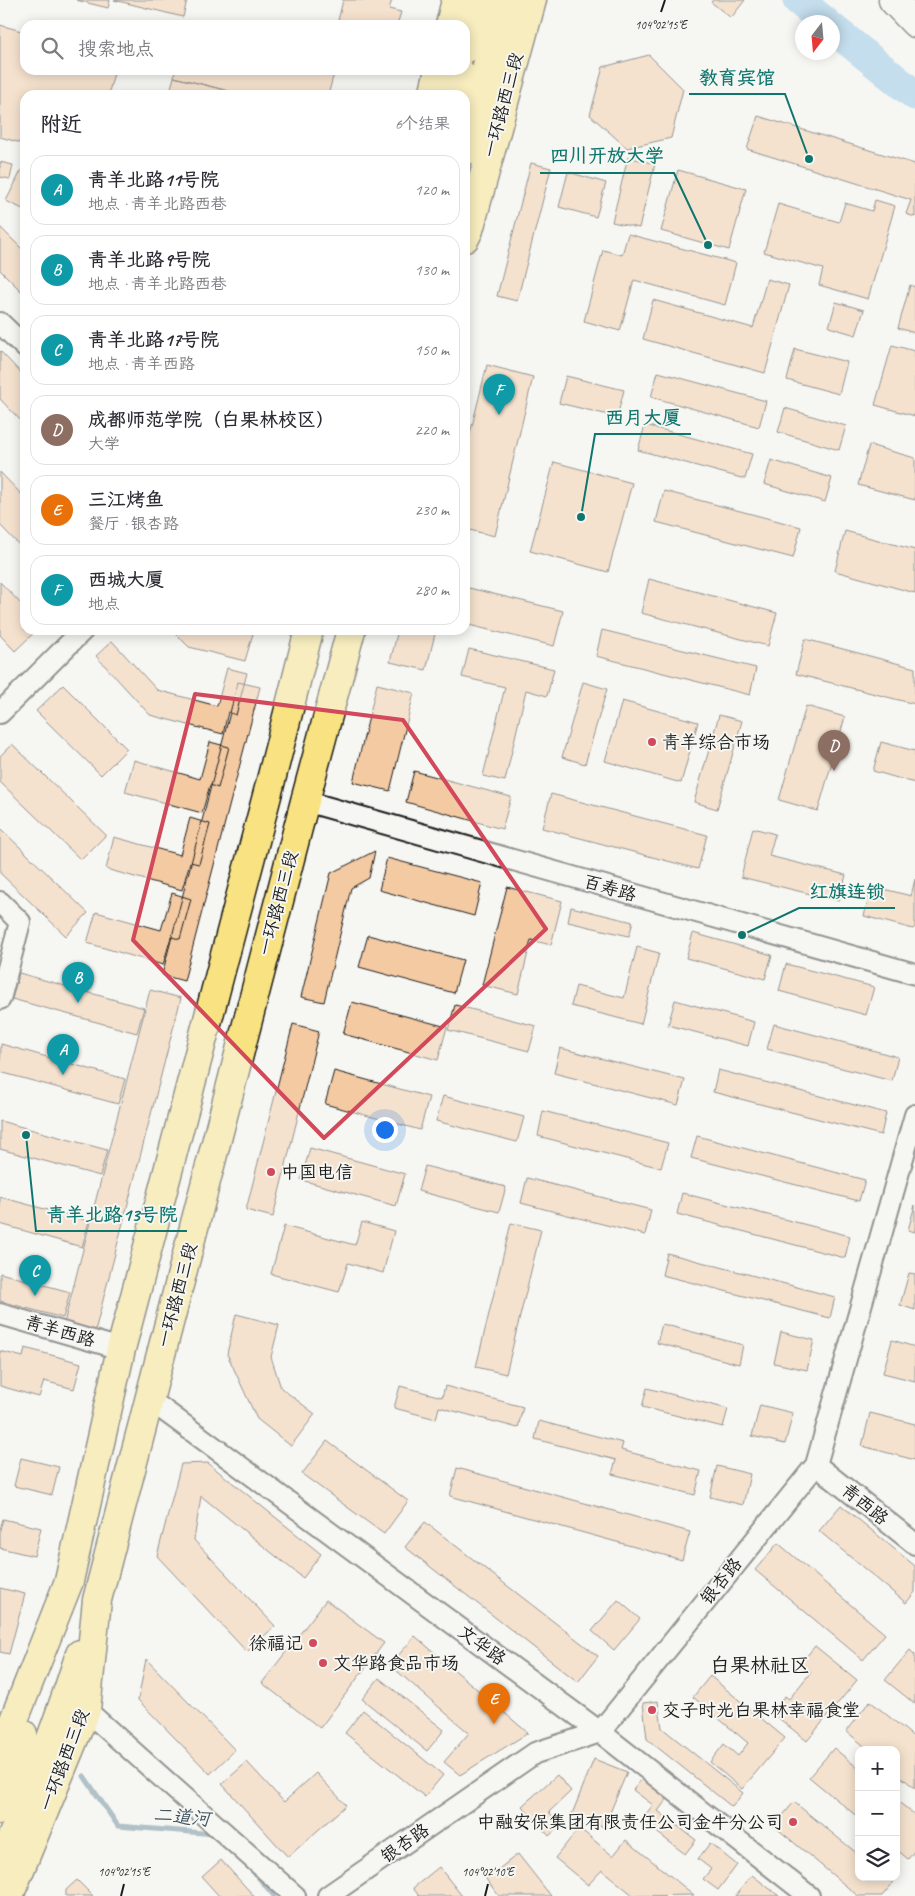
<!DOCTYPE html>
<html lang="zh">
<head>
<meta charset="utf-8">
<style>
	body { margin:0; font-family:Caveat,"LXGW WenKai TC",sans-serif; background:#f2f2f3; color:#2b2b33 }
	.controls { position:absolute; right:15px; bottom:15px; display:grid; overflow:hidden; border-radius:10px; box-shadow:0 2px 12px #0003 }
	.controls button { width:45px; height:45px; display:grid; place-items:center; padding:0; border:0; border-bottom:1px solid #e1e1e2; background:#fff; color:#2b2b33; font:25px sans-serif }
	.compass { position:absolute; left:795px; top:15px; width:45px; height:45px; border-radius:50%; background:#fff; box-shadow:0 2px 12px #0003; rotate:196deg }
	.you { position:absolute; left:384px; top:1129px; width:18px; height:18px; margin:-12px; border:4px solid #fff; border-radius:50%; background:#1a73e8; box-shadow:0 0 0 8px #1a73e833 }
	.badge { display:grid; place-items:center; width:32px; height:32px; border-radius:50%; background:#7c3aed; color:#fff; font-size:16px; font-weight:700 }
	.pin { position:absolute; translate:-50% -41px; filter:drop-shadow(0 1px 2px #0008) }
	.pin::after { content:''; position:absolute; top:26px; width:18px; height:15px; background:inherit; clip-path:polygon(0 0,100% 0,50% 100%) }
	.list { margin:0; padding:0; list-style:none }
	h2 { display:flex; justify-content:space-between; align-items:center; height:65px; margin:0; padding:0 20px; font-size:21px }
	h2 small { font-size:16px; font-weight:400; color:#7c7c81 }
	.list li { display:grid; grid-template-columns:32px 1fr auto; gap:15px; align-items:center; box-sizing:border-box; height:70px; margin:0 10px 10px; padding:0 10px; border:1px solid #e1e1e2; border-radius:15px }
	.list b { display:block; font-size:19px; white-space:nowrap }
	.list p { margin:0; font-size:16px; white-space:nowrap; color:#7c7c81 }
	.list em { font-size:16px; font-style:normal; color:#7c7c81 }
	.icon { flex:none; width:28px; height:28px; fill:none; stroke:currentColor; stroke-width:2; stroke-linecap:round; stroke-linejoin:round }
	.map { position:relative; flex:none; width:915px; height:1896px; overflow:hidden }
	.search { position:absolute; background:#fff; box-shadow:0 2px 12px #0003; left:20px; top:20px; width:450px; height:55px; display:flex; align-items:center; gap:12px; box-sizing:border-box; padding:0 18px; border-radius:15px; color:#7c7c81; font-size:19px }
	.panel { position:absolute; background:#fff; box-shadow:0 2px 12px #0003; left:20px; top:90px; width:450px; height:545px; border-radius:15px }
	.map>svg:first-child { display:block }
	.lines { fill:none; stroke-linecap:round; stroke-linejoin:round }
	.stream { stroke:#5d8096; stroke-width:5 }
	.river { stroke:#88c2e7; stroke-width:31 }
	.building { fill:#f4caa3; stroke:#1c1c1c }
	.street-casing { stroke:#1c1c1c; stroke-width:24 }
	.secondary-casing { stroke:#1c1c1c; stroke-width:31 }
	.primary-casing { stroke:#1c1c1c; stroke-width:31 }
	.street { stroke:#f6f6f2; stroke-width:20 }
	.secondary { stroke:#f6f6f2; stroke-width:28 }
	.primary { stroke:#f8e281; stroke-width:28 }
	.marked { fill:none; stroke:#d1495b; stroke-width:4; stroke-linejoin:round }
	.ticks { fill:none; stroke:#1c1c1c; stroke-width:2 }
	.poi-dot { fill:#d1495b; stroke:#f6f6f2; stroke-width:2 }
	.labels { text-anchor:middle; stroke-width:4; stroke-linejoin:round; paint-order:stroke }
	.street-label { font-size:18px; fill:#1c1c1c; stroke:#f6f6f2 }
	.poi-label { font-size:18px; fill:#1c1c1c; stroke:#f6f6f2; text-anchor:start }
	.water-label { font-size:19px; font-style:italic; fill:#425663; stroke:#f6f6f2 }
	.quarter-label { font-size:20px; fill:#1c1c1c; stroke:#f6f6f2 }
	.ticks-label { font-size:12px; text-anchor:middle; fill:#1c1c1c; stroke:#f6f6f2; stroke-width:4; stroke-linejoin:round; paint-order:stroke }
	.leader { fill:none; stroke:#0f766e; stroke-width:2 }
	.callout-dot { fill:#0f766e; stroke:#f6f6f2; stroke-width:2 }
	.callout-label { font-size:19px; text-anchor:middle; font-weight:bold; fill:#0f766e; stroke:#f6f6f2; stroke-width:4; stroke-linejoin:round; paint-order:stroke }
</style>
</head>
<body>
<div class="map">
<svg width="915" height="1896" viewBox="0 0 915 1896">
	<rect width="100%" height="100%" fill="#f6f6f2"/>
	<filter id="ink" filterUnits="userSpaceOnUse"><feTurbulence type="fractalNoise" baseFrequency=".02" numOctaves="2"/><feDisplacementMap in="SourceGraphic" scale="10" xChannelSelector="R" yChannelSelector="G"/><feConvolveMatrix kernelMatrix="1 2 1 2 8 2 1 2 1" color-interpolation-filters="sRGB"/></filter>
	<g filter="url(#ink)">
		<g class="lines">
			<!-- stream -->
			<path class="stream" d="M84 1776 118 1826 215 1834
				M252 1870 274 1896"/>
			<!-- river -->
			<path class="river" d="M798 0 825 22
				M832 28 915 95"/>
		</g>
		<!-- building -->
		<path class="building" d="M76 0H110L108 8Z
			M114 0H187L183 17Z
			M343 0H392L389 9 401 12 397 25H337Z
			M713 0H745L731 18 711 2Z
			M0 25 25 32V70H115L108 95H25V144L0 137Z
			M649 55 683 89 671 138 627 148 590 115 603 67Z
			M175 70H234L240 72V70H335L328 95H244L174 77Z
			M174 77 244 95H169Z
			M758 116 915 164V217L906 214 911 200 747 149Z
			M628 157 655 164 639 228 612 222Z
			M0 162 13 165 10 179 0 177Z
			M531 163 551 168 517 301 497 296Z
			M23 167 25 168V210L6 201Z
			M678 170 746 189 729 250 661 231Z
			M568 172 606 183 596 217 559 207Z
			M875 200 895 206 868 299 819 285 823 269 764 252 778 204 839 222 845 203 872 211Z
			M0 227 25 252V295L0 270Z
			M628 234 736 263 725 305 634 280 620 331 584 321 603 250 622 255Z
			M767 279 789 285 765 373 643 339 653 300 753 328Z
			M910 285 915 287V333L898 328Z
			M836 302 864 310 856 335 829 327Z
			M892 345 915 351V416L875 405Z
			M795 349 847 362 839 394 787 380Z
			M0 351 25 377V425L0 399Z
			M487 365 533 377 495 536 465 529V454Z
			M658 372 766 401 759 427 651 397Z
			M566 376 624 390 617 417 559 403Z
			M785 408 846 426 839 450 778 432Z
			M645 425 752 454 745 479 638 450Z
			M869 445 915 458V500L858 485Z
			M771 460 832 478 825 502 764 484Z
			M554 462 632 483 608 572 530 551Z
			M0 472 25 498V551L0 525Z
			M664 491 801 527 793 558 656 522Z
			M845 531 915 550V593L835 571Z
			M649 579 777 613 768 646 641 613Z
			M0 582 25 608V630H37L15 651 0 635Z
			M469 588 563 611 554 646 465 624V604Z
			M172 630H254L245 661 189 647Z
			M398 630H436L426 670 390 662Z
			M602 630 756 668 750 695 596 656Z
			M805 639 915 668V704L796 674Z
			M112 641 157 690 217 706 227 668 247 673 236 715 228 712 223 734 150 715 96 656Z
			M469 649 554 669 547 696 526 690 505 781 483 776 505 687 462 677Z
			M238 682 260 687 184 981 162 975Z
			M583 682 607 689 585 764 562 757Z
			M377 684 414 693 390 791 353 782Z
			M63 685 127 749 101 775 36 711Z
			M622 701 698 722 681 783 605 761Z
			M806 706 845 717 818 811 779 800Z
			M719 715 742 721 717 809 694 802Z
			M210 742 229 747 218 788 210 785 202 813 125 792 134 760 200 779Z
			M881 742 915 751V783L873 771Z
			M12 744 106 835 81 860 0 782V756Z
			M414 771 511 797 502 829 406 802Z
			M551 794 707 835 698 869 542 828Z
			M190 818 210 824 199 864 190 862 182 890 106 869 114 837 180 855Z
			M0 828 88 913 66 936 0 873Z
			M753 828 775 834 769 856 846 875 839 901 741 877Z
			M375 851 369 878 351 888 324 1002 301 997 331 873Z
			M387 858 482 883 474 916 379 890Z
			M915 879V927L913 929 864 916 872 886 911 896Z
			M507 887 562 901 551 945 531 940 518 994 482 985Z
			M172 893 191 899 180 939 171 937 163 965 87 943 96 912 161 930Z
			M571 907 633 922 629 936 568 922Z
			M693 933 772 955 765 979 686 958Z
			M368 935 463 960 454 993 359 967Z
			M637 947 659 953 641 1024 571 1006 576 986 624 998Z
			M786 964 874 987 866 1015 779 991Z
			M19 973 144 1008 137 1033 12 999Z
			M150 990 181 998 94 1335 63 1327Z
			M675 1000 754 1022 748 1046 668 1025Z
			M352 1002 447 1027 438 1060 343 1034Z
			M455 1005 536 1026 529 1051 448 1030Z
			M293 1024 319 1031 273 1217 246 1210Z
			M774 1024 898 1057 892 1081 767 1049Z
			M1 1044 125 1079 118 1104 0 1072Z
			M560 1048 685 1080 678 1105 554 1073Z
			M718 1070 886 1113 881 1135 713 1092Z
			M334 1071 429 1097 420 1130 325 1104Z
			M443 1096 524 1117 517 1142 436 1121Z
			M543 1111 668 1143 661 1168 538 1136Z
			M0 1121 107 1150 100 1176 0 1149Z
			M697 1136 865 1180 859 1201 691 1158Z
			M310 1148 405 1174 396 1206 301 1180Z
			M425 1166 506 1187 499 1212 418 1191Z
			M527 1178 651 1210 645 1235 521 1203Z
			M682 1193 850 1236 845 1258 677 1214Z
			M0 1197 89 1221 82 1247 0 1224Z
			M915 1205V1232L908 1230Z
			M362 1222 394 1231 383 1273 348 1263 339 1292 271 1274 284 1226 355 1245Z
			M511 1223 541 1230 506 1374 476 1367Z
			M667 1253 835 1297 830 1318 662 1275Z
			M0 1273 70 1292 63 1318 0 1301Z
			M909 1273 915 1274V1310L900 1305Z
			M236 1314 279 1325 271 1357 281 1388 315 1414 291 1446 257 1419 227 1354Z
			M662 1324 743 1345 739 1364 657 1343Z
			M781 1332 814 1340 807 1370 774 1363Z
			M892 1340 915 1347V1381L883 1373Z
			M25 1348 81 1363 74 1389 44 1381 39 1397 0 1386V1351L23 1357Z
			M400 1386 442 1397 445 1386 523 1407 518 1428 439 1407 436 1419 394 1408Z
			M647 1388 728 1409 723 1427 642 1407Z
			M760 1405 793 1413 785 1444 752 1436Z
			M870 1413 915 1424V1460L862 1446Z
			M539 1421 623 1443 621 1450 701 1471 695 1495 612 1474 616 1460 535 1439Z
			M327 1441 408 1501 384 1534 302 1474Z
			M21 1458 59 1467 52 1495 14 1486Z
			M208 1463 321 1554 303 1578 201 1496 194 1540 275 1626 247 1652 157 1556 181 1464Z
			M717 1466 750 1474 743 1505 710 1497Z
			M457 1468 690 1532 682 1560 450 1496Z
			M841 1505 915 1566V1592L906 1603 819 1531Z
			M3 1519 41 1528 34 1556 0 1548V1529Z
			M425 1522 598 1656 578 1682 405 1547Z
			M778 1543 885 1634 863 1660 755 1570Z
			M0 1588 25 1594 9 1654 0 1652Z
			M326 1600 384 1643 320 1728 262 1683Z
			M618 1600 640 1619 614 1650 592 1631Z
			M415 1636 528 1733 460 1775 444 1762 469 1733 390 1665Z
			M815 1646 857 1680 807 1741 771 1712 785 1696 789 1699 811 1672 801 1663Z
			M910 1650 915 1655V1704L885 1680Z
			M146 1659 235 1750 210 1774 138 1700Z
			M710 1676 785 1738 742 1789 710 1762 724 1744 738 1756 748 1743 693 1697Z
			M379 1678 444 1730 427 1751 362 1699Z
			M658 1701 662 1728 743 1793 732 1807 647 1739 643 1703Z
			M870 1701 915 1738V1788L896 1773V1750H869L846 1731Z
			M363 1710 443 1775 425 1797 345 1733Z
			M834 1748 859 1769V1818L809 1777Z
			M594 1759 627 1772 604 1827 572 1814Z
			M247 1762 284 1802 316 1773 346 1805 288 1857 222 1784Z
			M646 1774 671 1794 658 1811 696 1840 685 1854 641 1820 653 1805 633 1790Z
			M557 1775 571 1791 549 1812 561 1825 549 1836 522 1806Z
			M896 1800 915 1815V1850L908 1859 896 1849Z
			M794 1802 859 1855V1877H886L893 1883 882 1896H858L774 1826Z
			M579 1828 613 1856 626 1840 694 1895 634 1896 602 1870 588 1885 555 1858Z
			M710 1843 737 1865 718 1890 703 1879 711 1869 698 1859Z
			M518 1854 551 1896H499L486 1879Z
			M221 1860 254 1896H219L202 1877Z
			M439 1867 462 1896H419L413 1888Z
			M752 1875 779 1896H735Z
			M77 1880 93 1896H66V1890Z"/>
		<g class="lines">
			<!-- street casing -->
			<g class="street-casing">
				<path id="street" d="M0 323 25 347
					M0 713 83 630
					M305 801 915 974
					M0 902 20 922 0 999
					M0 1314 121 1349
					M150 1400 600 1732 809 1896
					M816 1465 915 1544
					M86 1710 295 1896
					M328 1896 535 1753 600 1732 816 1465 915 1115"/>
			</g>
			<!-- secondary casing -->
			<g class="secondary-casing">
				<path id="secondary" d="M893 0 915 23"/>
			</g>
			<!-- primary casing -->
			<g class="primary-casing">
				<path id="primary" d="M450 25 456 0
					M465 49 478 0
					M433 95 439 70
					M453 95 459 70
					M465 151 504 0
					M465 238 469 230 532 0
					M0 1755 69 1581 121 1349 269 788 309 630
					M0 1810 23 1734
					M0 1865C30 1796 57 1726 80 1654
					M9 1896 86 1710 97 1600 305 801 351 630"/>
			</g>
			<!-- street -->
			<use href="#street" class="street"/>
			<!-- secondary -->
			<use href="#secondary" class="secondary"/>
			<!-- primary -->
			<use href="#primary" class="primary"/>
		</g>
	</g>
	<!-- marked area -->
	<path d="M0 0H915V1896H0ZM195 694 403 720 546 929 324 1138 133 940Z" fill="#f6f6f2" fill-opacity=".55" fill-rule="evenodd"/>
	<path class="marked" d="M195 694 403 720 546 929 324 1138 133 940Z"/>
	<!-- ticks -->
	<path class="ticks" d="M661 12 665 0M121 1896 124 1884M485 1896 488 1884"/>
	<!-- markers -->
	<g class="poi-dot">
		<circle cx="652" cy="742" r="5"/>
		<circle cx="271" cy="1172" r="5"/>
		<circle cx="313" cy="1643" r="5"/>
		<circle cx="323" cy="1663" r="5"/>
		<circle cx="652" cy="1710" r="5"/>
		<circle cx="793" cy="1822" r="5"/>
	</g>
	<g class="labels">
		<!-- street labels -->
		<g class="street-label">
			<text transform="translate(503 105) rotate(-75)" y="6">一环路西三段</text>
			<text transform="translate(610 888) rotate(16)" y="6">百寿路</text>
			<text transform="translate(278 903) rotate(-75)" y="6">一环路西三段</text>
			<text transform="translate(177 1295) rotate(-75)" y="6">一环路西三段</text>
			<text transform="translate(60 1331) rotate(16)" y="6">青羊西路</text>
			<text transform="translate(865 1504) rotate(39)" y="6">青西路</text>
			<text transform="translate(721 1581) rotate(-51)" y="6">银杏路</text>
			<text transform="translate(482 1645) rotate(36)" y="6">文华路</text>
			<text transform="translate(64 1760) rotate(-69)" y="6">一环路西三段</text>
			<text transform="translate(405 1843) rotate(-35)" y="6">银杏路</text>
		</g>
		<!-- poi labels -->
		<g class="poi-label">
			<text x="662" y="748">青羊综合市场</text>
			<text x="281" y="1178">中国电信</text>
			<text x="303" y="1649" text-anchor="end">徐福记</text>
			<text x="333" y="1669">文华路食品市场</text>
			<text x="662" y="1716">交子时光白果林幸福食堂</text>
			<text x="783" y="1828" text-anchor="end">中融安保集团有限责任公司金牛分公司</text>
		</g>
		<!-- water labels -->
		<g class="water-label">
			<text transform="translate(182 1816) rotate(5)" y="7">二道河</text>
		</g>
		<!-- quarter labels -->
		<g class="quarter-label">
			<text x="760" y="1672">白果林社区</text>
		</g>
	</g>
	<g class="ticks-label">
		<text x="661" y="29">104°02'15"E</text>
		<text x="124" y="1876">104°02'15"E</text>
		<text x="488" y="1876">104°02'10"E</text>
	</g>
	<!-- callouts -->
	<path class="leader" d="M809 159L785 94H689M708 245L674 173H540M581 517L595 434H691M742 935L799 908H895M26 1135L36 1231H187"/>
	<g class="callout-dot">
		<circle cx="809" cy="159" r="5"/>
		<circle cx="708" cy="245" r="5"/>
		<circle cx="581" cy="517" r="5"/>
		<circle cx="742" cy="935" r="5"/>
		<circle cx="26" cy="1135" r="5"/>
	</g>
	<g class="callout-label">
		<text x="737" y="84">教育宾馆</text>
		<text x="607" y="162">四川开放大学</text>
		<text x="643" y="424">西月大厦</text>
		<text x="847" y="898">红旗连锁</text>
		<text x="112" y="1221">青羊北路13号院</text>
	</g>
</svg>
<div class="controls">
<button>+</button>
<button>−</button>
<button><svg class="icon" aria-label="layers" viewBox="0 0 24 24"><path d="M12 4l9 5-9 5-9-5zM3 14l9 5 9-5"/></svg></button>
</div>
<svg class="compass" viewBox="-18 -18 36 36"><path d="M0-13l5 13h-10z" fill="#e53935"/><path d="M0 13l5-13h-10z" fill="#7c7c81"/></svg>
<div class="you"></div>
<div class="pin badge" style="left:63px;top:1075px;background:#0f9aa8">A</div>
<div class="pin badge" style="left:78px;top:1003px;background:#0f9aa8">B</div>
<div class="pin badge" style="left:35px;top:1296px;background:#0f9aa8">C</div>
<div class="pin badge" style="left:834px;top:771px;background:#8d6e63">D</div>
<div class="pin badge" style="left:494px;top:1724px;background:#e8710a">E</div>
<div class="pin badge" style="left:499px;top:415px;background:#0f9aa8">F</div>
<div class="search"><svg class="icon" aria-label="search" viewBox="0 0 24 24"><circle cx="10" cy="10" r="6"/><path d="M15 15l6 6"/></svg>搜索地点</div>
<section class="panel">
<h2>附近<small>6个结果</small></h2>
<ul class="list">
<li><span class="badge" style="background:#0f9aa8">A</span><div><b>青羊北路11号院</b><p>地点 · 青羊北路西巷</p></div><em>120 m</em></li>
<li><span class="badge" style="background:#0f9aa8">B</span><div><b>青羊北路9号院</b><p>地点 · 青羊北路西巷</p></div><em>130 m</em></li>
<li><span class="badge" style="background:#0f9aa8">C</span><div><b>青羊北路17号院</b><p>地点 · 青羊西路</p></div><em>150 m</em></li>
<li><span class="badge" style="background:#8d6e63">D</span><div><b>成都师范学院（白果林校区）</b><p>大学</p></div><em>220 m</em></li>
<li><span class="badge" style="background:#e8710a">E</span><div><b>三江烤鱼</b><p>餐厅 · 银杏路</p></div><em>230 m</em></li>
<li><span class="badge" style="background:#0f9aa8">F</span><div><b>西城大厦</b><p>地点</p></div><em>280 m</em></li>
</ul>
</section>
</div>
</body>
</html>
